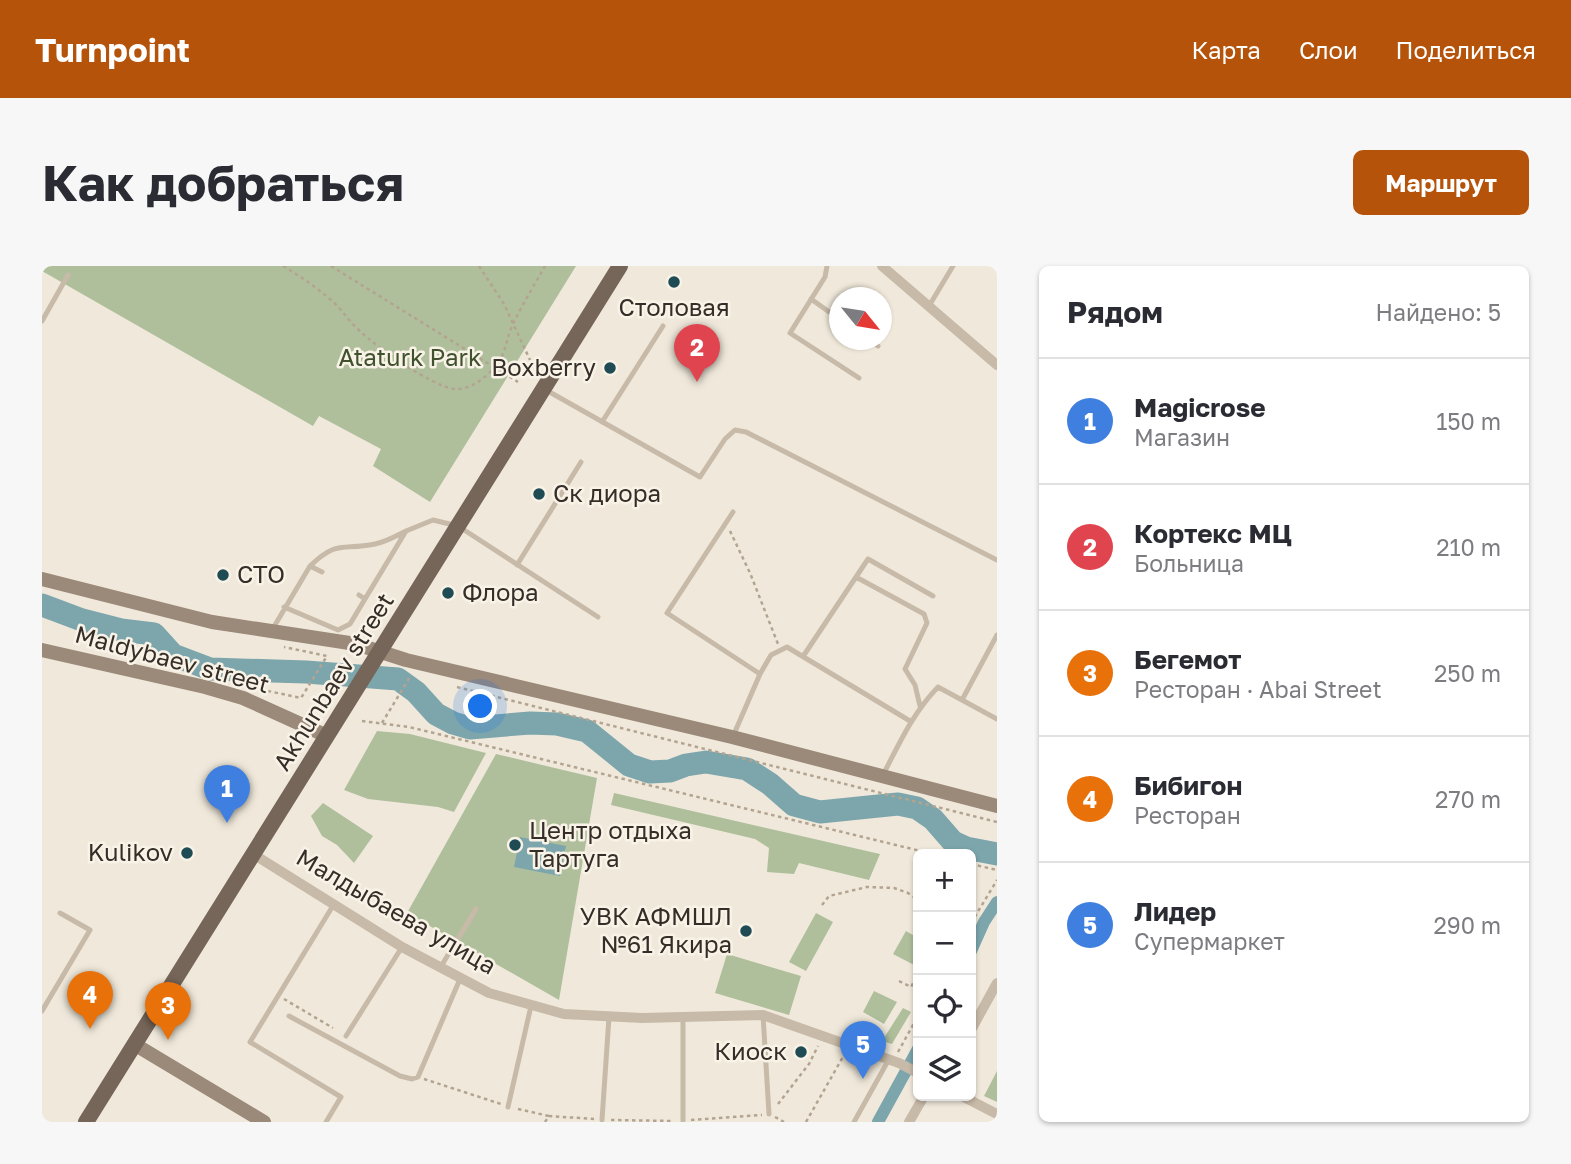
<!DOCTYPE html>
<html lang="ru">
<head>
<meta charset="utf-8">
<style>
	body { margin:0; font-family:"Golos Text",sans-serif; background:#f7f7f7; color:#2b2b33 }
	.controls { position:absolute; right:21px; bottom:21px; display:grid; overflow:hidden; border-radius:10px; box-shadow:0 2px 5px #0004 }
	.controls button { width:63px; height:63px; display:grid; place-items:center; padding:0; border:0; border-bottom:2px solid #e1e1e2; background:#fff; color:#2b2b33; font:35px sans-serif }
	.compass { position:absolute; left:787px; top:21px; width:63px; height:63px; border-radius:50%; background:#fff; box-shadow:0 2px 5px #0004; rotate:120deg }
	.you { position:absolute; left:439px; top:441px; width:24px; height:24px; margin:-18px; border:5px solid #fff; border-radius:50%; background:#1a73e8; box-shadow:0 0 0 10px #1a73e833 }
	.badge { display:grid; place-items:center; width:46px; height:46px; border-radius:50%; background:#b45309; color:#fff; font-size:23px; font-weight:700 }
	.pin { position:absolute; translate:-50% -58px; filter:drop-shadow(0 2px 4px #0008) }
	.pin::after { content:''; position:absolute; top:37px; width:24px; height:21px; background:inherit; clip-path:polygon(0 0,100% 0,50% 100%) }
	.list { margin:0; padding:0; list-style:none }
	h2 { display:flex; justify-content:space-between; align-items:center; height:91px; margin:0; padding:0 28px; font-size:30px }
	h2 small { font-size:23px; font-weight:400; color:#7c7c81 }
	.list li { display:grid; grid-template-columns:46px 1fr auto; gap:21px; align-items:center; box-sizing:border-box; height:126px; padding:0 28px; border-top:2px solid #e1e1e2 }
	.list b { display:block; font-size:26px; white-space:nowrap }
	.list p { margin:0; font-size:23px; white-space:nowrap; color:#7c7c81 }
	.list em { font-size:23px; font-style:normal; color:#7c7c81 }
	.icon { flex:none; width:38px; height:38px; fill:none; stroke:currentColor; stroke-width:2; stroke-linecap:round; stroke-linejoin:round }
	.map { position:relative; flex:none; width:955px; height:856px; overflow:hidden; border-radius:10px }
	header { display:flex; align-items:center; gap:42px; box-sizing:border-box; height:98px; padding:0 35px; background:#b45309; color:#fff }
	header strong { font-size:33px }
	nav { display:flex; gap:38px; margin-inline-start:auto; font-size:24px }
	.intro { display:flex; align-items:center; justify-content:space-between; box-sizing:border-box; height:168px; padding:0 42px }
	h1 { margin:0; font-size:49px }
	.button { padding:18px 32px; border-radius:10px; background:#b45309; color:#fff; font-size:24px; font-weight:700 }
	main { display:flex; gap:42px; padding:0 42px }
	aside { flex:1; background:#fff; border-radius:10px; box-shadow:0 2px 5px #0004 }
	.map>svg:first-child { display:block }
	.green { fill:#afbf9c }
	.water { fill:#7ca5ac }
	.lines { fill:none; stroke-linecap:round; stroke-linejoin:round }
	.canal { stroke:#7ca5ac; stroke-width:12 }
	.river { stroke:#7ca5ac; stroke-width:23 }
	.path { stroke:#b3a492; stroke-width:2.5; stroke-dasharray:3.5 3.5; stroke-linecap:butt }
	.lane { stroke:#c8baa8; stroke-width:5 }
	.street { stroke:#c8baa8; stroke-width:10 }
	.secondary { stroke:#9b8979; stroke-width:14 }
	.primary { stroke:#766659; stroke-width:16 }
	.poi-dot { fill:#1f4b54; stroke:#f8f2e7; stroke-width:2.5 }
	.labels { text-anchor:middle; stroke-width:5; stroke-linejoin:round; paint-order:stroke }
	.poi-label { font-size:24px; fill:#352d28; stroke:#f8f2e7; text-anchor:end }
	.park-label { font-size:24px; fill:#40522d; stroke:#f8f2e7 }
	.street-label { font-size:24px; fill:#352d28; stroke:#f8f2e7 }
</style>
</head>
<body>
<header>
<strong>Turnpoint</strong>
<nav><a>Карта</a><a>Слои</a><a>Поделиться</a></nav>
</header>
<div class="intro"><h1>Как добраться</h1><a class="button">Маршрут</a></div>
<main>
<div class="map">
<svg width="955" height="856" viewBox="0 0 955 856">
	<rect width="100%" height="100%" fill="#f0e9db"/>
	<!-- green -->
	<path class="green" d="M0 0H534L388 236 331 200 339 183 277 150 271 160 0 5Z
		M335 465 368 468 444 487 412 546 396 541 326 533 302 524Z
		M454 488 555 512 517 734 365 647Z
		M572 527 838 588 827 614 757 597 752 608 725 606 727 582 713 573 569 539Z
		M281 537 331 570 312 597 295 579 280 570 269 550Z
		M774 647 791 656 764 705 747 696Z
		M864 665 876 672 874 700 851 688Z
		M685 688 759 710 747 749 673 727Z
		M832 725 855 736 842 758 821 746Z
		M861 742 869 746 850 778 840 775Z
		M955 805V836L942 830Z"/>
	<!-- water -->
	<path class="water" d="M478 571 524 580 518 610 472 601Z"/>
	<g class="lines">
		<!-- canal -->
		<path class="canal" d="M929 685 942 656 955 636
			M836 856 876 783"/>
		<!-- river -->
		<path class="river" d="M0 339 40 354 79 364 112 368 131 389 168 403 264 406 356 413 374 426 394 448 411 457 428 462 488 457 515 458 545 465 587 499 608 506 628 505 644 499 664 496 705 503 728 518 752 539 778 546 856 538 875 542 891 553 911 576 924 582 955 588"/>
		<!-- path -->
		<path class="path" d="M241 0C258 10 274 21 289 34 300 43 307 56 318 65 334 81 391 121 413 123 429 124 444 111 454 100 465 86 464 71 472 56 481 37 493 18 503 0
			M289 0 476 116
			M437 0 462 38 488 94
			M688 265 708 307 736 378
			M415 421 955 556
			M212 422 259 432 285 390 242 381
			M320 455 367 461 891 588
			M340 457 369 409
			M929 598 955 604
			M780 639 787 630 825 621 852 622 866 627 876 634
			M929 657 955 614
			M857 715 869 721 876 708
			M242 733 291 762
			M856 786 876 750
			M382 813 459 838
			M736 838 767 798 776 780
			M476 843 507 850
			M733 851 742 856
			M569 854 632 855
			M649 854 720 849
			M503 856 507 850 552 853
			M764 856 802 789"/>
		<!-- lane -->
		<path class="lane" d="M785 0 783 11 748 67 817 112
			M769 33 797 53
			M887 40 911 0
			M0 55 26 9
			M827 74 836 80
			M504 124 658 211 683 173 693 164 704 166 955 294
			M560 156 621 60
			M691 246 625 347 718 408
			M475 299 539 196
			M268 300C296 273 300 285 333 278 344 276 354 270 364 265
			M814 311 882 348 885 357 863 403 873 419 878 440
			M317 329 323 333 364 265 391 254 416 260 556 351
			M242 341 296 364 308 358 323 333
			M230 364 268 300 280 306
			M955 369 920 434 955 453
			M762 389 826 293 891 330
			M692 468 718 408 729 389 745 381 868 455
			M842 507C858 476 871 447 896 421L920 434
			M398 702 434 643
			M0 745 48 664 18 647
			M721 749 727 848
			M247 750 358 810 370 813 376 811 418 713
			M641 751V855
			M304 770 360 681
			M466 841 489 740
			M560 854 567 751
			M284 856 299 831 208 776 292 638
			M812 856 846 795"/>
		<!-- street -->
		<path class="street" d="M840 0 955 99
			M211 588 360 681 447 727 522 748 600 752 721 749 857 797 876 807
			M929 764 955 717
			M920 830 955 848
			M867 856 882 830"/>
		<!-- secondary -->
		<path class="secondary" d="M0 313 170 356 314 378 364 394 690 471 955 540
			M0 384 163 421 201 432 285 470
			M92 778 222 856"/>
		<!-- primary -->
		<path class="primary" d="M44 856 578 0"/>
	</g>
	<!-- markers -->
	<g class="poi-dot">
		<circle cx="632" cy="16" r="7"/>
		<circle cx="568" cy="102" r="7"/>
		<circle cx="497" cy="228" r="7"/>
		<circle cx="181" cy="309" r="7"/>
		<circle cx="406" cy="327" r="7"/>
		<circle cx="473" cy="579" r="7"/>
		<circle cx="145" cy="587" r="7"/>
		<circle cx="704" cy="665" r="7"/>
		<circle cx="759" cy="786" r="7"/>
	</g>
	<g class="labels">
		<!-- poi labels -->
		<g class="poi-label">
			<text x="632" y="50" text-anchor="middle">Столовая</text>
			<text x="554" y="110">Boxberry</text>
			<text x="511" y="236" text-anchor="start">Ск диора</text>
			<text x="195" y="317" text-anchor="start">CTO</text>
			<text x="420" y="335" text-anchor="start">Флора</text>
			<text x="487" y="573" text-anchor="start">Центр отдыха<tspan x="487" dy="28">Тартуга</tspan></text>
			<text x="131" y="595">Kulikov</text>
			<text x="690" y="659">УВК АФМШЛ<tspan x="690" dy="28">№61 Якира</tspan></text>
			<text x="745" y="794">Киоск</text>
		</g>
		<!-- park labels -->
		<g class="park-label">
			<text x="368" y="100">Ataturk Park</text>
		</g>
		<!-- street labels -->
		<g class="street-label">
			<text transform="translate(130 394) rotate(15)" y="8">Maldybaev street</text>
			<text transform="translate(292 416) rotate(-58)" y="8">Akhunbaev street</text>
			<text transform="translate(354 646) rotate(30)" y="8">Малдыбаева улица</text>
		</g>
	</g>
</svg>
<div class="controls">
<button>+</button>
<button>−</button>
<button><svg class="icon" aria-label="locate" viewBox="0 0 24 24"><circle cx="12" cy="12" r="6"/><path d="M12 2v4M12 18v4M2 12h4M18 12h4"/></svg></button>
<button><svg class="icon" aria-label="layers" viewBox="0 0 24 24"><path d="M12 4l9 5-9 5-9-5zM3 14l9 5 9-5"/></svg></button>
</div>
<svg class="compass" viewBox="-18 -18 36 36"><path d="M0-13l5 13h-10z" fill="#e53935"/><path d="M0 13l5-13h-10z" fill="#7c7c81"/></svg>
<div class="you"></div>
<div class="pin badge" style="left:185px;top:557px;background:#3f7fe0">1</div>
<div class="pin badge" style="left:655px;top:116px;background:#e0444e">2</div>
<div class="pin badge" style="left:126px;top:774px;background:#e8710a">3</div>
<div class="pin badge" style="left:48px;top:763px;background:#e8710a">4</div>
<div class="pin badge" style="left:821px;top:813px;background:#3f7fe0">5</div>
</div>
<aside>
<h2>Рядом<small>Найдено: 5</small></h2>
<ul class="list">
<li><span class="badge" style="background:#3f7fe0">1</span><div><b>Magicrose</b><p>Магазин</p></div><em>150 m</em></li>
<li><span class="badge" style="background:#e0444e">2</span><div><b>Кортекс МЦ</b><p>Больница</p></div><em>210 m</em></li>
<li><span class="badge" style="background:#e8710a">3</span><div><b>Бегемот</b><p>Ресторан · Abai Street</p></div><em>250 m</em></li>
<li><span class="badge" style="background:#e8710a">4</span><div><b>Бибигон</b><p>Ресторан</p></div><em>270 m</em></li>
<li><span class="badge" style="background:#3f7fe0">5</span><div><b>Лидер</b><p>Супермаркет</p></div><em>290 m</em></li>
</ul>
</aside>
</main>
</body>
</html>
